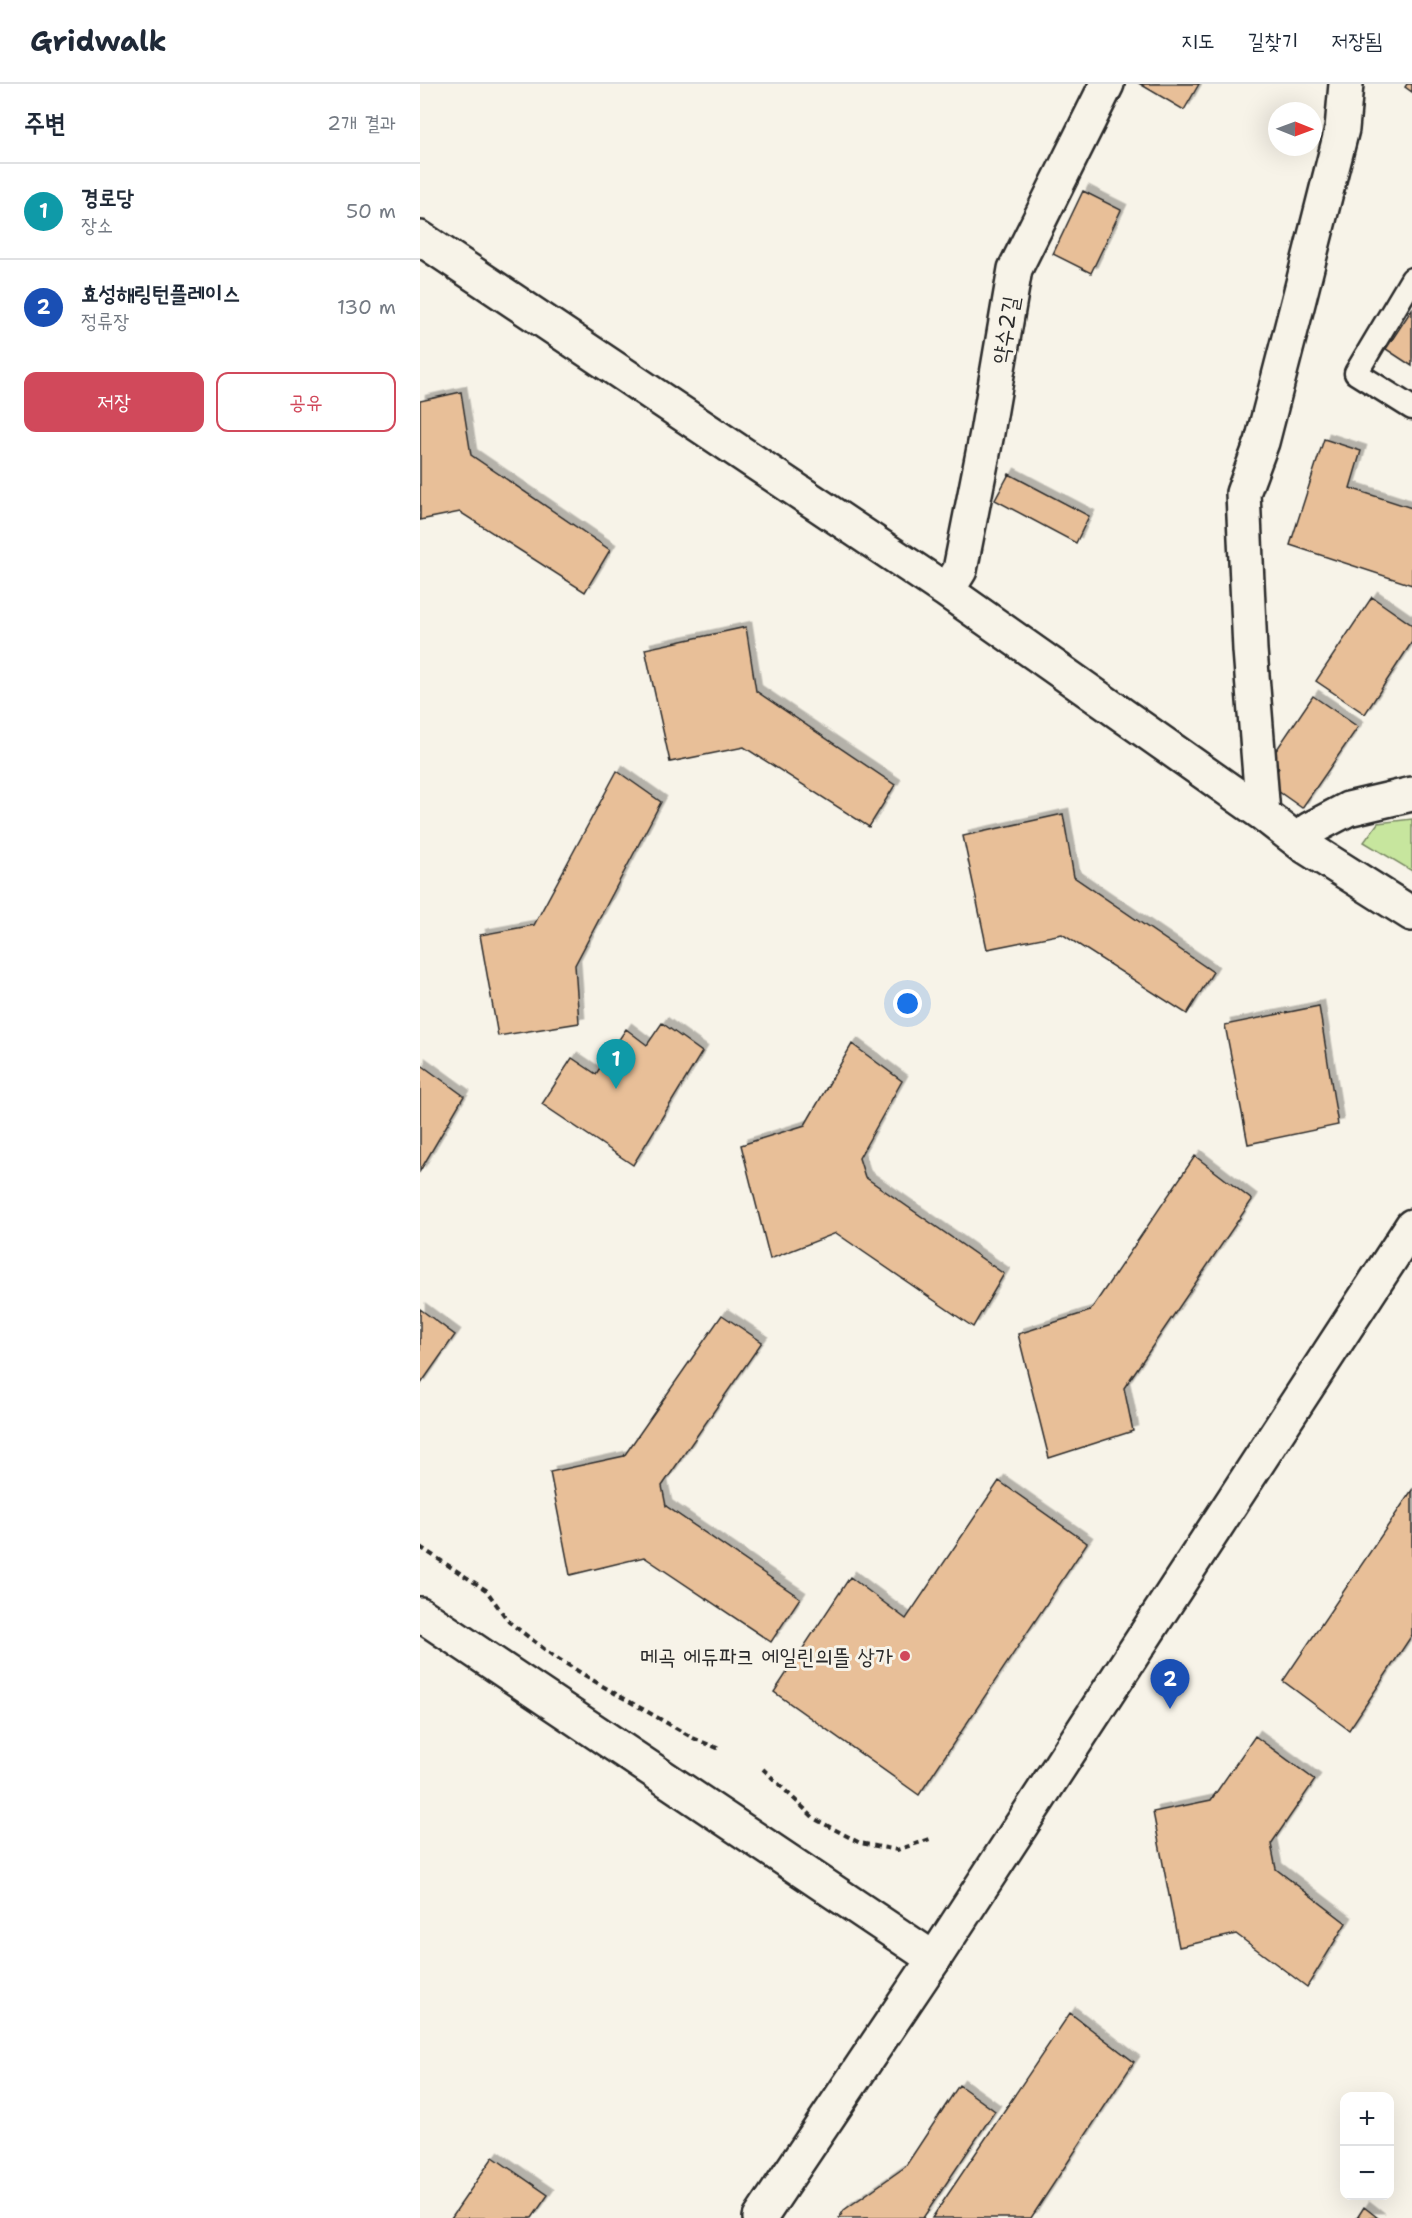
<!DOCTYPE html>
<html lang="ko">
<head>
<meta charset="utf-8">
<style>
	body { margin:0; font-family:"Shantell Sans","Poor Story",sans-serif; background:#f6f6f7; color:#1f2937 }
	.controls { position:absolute; right:18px; bottom:18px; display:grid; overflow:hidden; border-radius:12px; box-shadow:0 6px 24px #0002 }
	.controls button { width:54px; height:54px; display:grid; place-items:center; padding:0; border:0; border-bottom:2px solid #e0e1e3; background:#fff; color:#1f2937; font:30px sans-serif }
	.compass { position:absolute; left:848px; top:18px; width:54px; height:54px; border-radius:50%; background:#fff; box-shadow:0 6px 24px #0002; rotate:91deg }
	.you { position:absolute; left:488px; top:920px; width:21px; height:21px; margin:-15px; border:4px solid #fff; border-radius:50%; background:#1a73e8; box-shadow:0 0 0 9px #1a73e833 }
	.badge { display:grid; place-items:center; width:39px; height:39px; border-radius:50%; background:#d1495b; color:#fff; font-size:20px; font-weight:700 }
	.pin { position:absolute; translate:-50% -50px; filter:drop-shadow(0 2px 3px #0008) }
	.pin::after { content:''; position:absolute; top:32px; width:21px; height:18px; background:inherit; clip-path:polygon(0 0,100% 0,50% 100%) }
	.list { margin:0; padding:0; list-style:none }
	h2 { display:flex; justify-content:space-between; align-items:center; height:78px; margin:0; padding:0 24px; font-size:26px }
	h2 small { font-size:20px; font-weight:400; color:#747a83 }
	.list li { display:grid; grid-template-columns:39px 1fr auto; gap:18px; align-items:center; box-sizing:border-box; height:96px; padding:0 24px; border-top:2px solid #e0e1e3 }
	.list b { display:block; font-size:22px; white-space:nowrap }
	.list p { margin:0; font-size:20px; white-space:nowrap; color:#747a83 }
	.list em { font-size:20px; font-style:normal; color:#747a83 }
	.actions { display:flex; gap:12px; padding:18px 24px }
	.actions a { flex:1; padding:14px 0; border:2px solid #d1495b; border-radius:12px; text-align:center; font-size:21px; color:#d1495b }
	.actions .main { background:#d1495b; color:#fff }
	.map { position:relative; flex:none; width:992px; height:2134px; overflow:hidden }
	header { display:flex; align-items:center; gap:36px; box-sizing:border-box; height:84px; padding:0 30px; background:#fff; border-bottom:2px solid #e0e1e3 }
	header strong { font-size:28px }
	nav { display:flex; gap:33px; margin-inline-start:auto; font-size:21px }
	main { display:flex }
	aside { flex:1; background:#fff }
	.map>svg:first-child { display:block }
	.green { fill:#c7e69e; stroke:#798864; stroke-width:1.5 }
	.building { fill:#e8bf98; stroke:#2b2b2b; stroke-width:1.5; filter:url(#shadow) }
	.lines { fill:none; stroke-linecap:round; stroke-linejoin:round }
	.service-casing { stroke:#2b2b2b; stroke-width:27 }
	.minor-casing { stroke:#2b2b2b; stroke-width:38 }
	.tertiary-casing { stroke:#2b2b2b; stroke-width:38 }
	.path { stroke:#2b2b2b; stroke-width:4; stroke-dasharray:6 4.5; stroke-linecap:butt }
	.service { stroke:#f7f3e8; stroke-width:22 }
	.minor { stroke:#f7f3e8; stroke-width:33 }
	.tertiary { stroke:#f7f3e8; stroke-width:33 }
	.poi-dot { fill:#d1495b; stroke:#f7f3e8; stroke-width:2 }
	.labels { text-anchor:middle; stroke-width:6; stroke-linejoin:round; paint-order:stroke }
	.street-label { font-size:22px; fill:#2b2b2b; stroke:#f7f3e8 }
	.poi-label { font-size:22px; fill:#2b2b2b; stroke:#f7f3e8; text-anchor:end }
</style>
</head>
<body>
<header>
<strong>Gridwalk</strong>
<nav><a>지도</a><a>길찾기</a><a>저장됨</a></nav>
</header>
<main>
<aside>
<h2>주변<small>2개 결과</small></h2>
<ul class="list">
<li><span class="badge" style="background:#0f9aa8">1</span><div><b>경로당</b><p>장소</p></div><em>50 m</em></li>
<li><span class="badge" style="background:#1a4fb4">2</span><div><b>효성해링턴플레이스</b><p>정류장</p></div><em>130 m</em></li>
</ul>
<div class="actions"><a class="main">저장</a><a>공유</a></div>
</aside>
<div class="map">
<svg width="992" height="2134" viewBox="0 0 992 2134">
	<defs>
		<filter id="shadow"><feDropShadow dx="5.5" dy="-5.5" stdDeviation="0" flood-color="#0004"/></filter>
	</defs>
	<rect width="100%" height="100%" fill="#f7f3e8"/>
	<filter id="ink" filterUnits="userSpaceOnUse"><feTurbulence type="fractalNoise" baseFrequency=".0167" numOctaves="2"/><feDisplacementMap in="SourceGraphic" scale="12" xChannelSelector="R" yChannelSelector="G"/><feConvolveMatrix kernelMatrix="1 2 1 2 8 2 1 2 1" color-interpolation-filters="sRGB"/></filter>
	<g filter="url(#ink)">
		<!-- green -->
		<path class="green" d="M992 735V787L944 758 958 739Z"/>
		<!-- building -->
		<path class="building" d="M720 0H779L764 26Z
			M987 0H992V8L985 3Z
			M663 107 701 126 671 189 633 170Z
			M992 225V282L966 265Z
			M41 308 51 371 190 466 165 508 40 428 0 436V317Z
			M904 355 941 367 930 404 992 424V501L870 461Z
			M589 390 669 432 656 459 575 416Z
			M952 513 992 541V558L945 630 896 597Z
			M326 543 336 607 475 701 449 743 324 663 250 678 225 565Z
			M893 612 938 643 882 724 848 700 859 684 849 677Z
			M197 687 241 718 155 881 159 939 78 952 60 851 114 841Z
			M643 730 654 793 793 888 767 930 642 850 567 865 543 752Z
			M899 922 918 1041 828 1060 805 941Z
			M242 939 282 968 213 1081 122 1020 152 974 176 990 206 945 227 961Z
			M432 960 482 997 439 1074 445 1093 584 1190 553 1243 416 1149 350 1175 321 1061 385 1041Z
			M0 980 44 1012 0 1087Z
			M775 1072 832 1116 704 1304 713 1347 629 1374 598 1250 670 1227Z
			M0 1225 35 1251 0 1301Z
			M302 1231 342 1258 242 1402 246 1422 380 1514 351 1558 224 1473 150 1491 130 1388 204 1372Z
			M579 1397 667 1459 499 1711 354 1608 430 1493 486 1535Z
			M992 1406V1551L929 1646 863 1597Z
			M835 1652 895 1696 851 1760 856 1785 926 1839 887 1903 816 1850 759 1863 733 1728 791 1716Z
			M650 1929 714 1978 611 2134H512Z
			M539 2001 575 2027 503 2134H419L424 2126 485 2083Z
			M73 2073 128 2111 112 2134H31Z
			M944 2123 958 2134H937Z"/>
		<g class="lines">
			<!-- service casing -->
			<g class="service-casing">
				<path id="service" d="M992 195 936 289 992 324"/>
			</g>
			<!-- minor casing -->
			<g class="minor-casing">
				<path id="minor" d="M0 154 527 507 843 730 883 761 992 830
					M527 507 540 486 567 349 595 185 687 0
					M843 730 830 566 823 409 842 358 880 211 922 45 926 0
					M883 761 890 745 928 725 992 710
					M0 1530 514 1875"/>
			</g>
			<!-- tertiary casing -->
			<g class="tertiary-casing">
				<path id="tertiary" d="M340 2134 514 1875 992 1142"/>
			</g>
			<!-- path -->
			<path class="path" d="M0 1463 66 1506 89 1538 132 1571 179 1600 273 1654 302 1666
				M343 1685 395 1735 440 1759 477 1766 513 1754"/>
			<!-- service -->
			<use href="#service" class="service"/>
			<!-- minor -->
			<use href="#minor" class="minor"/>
			<!-- tertiary -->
			<use href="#tertiary" class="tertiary"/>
		</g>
	</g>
	<!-- markers -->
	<circle class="poi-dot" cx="485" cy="1572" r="6"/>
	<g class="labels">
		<!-- street labels -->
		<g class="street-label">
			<text transform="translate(585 246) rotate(-80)" y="8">약수2길</text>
		</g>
		<!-- poi labels -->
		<g class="poi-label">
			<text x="473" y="1580">메곡 에듀파크 에일린의뜰 상가</text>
		</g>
	</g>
</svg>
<div class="controls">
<button>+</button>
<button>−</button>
</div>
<svg class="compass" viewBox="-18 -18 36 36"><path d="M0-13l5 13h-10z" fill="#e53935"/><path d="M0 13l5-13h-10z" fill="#747a83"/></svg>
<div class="you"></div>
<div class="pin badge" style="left:196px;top:1005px;background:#0f9aa8">1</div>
<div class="pin badge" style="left:750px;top:1625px;background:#1a4fb4">2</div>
</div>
</main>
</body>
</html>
